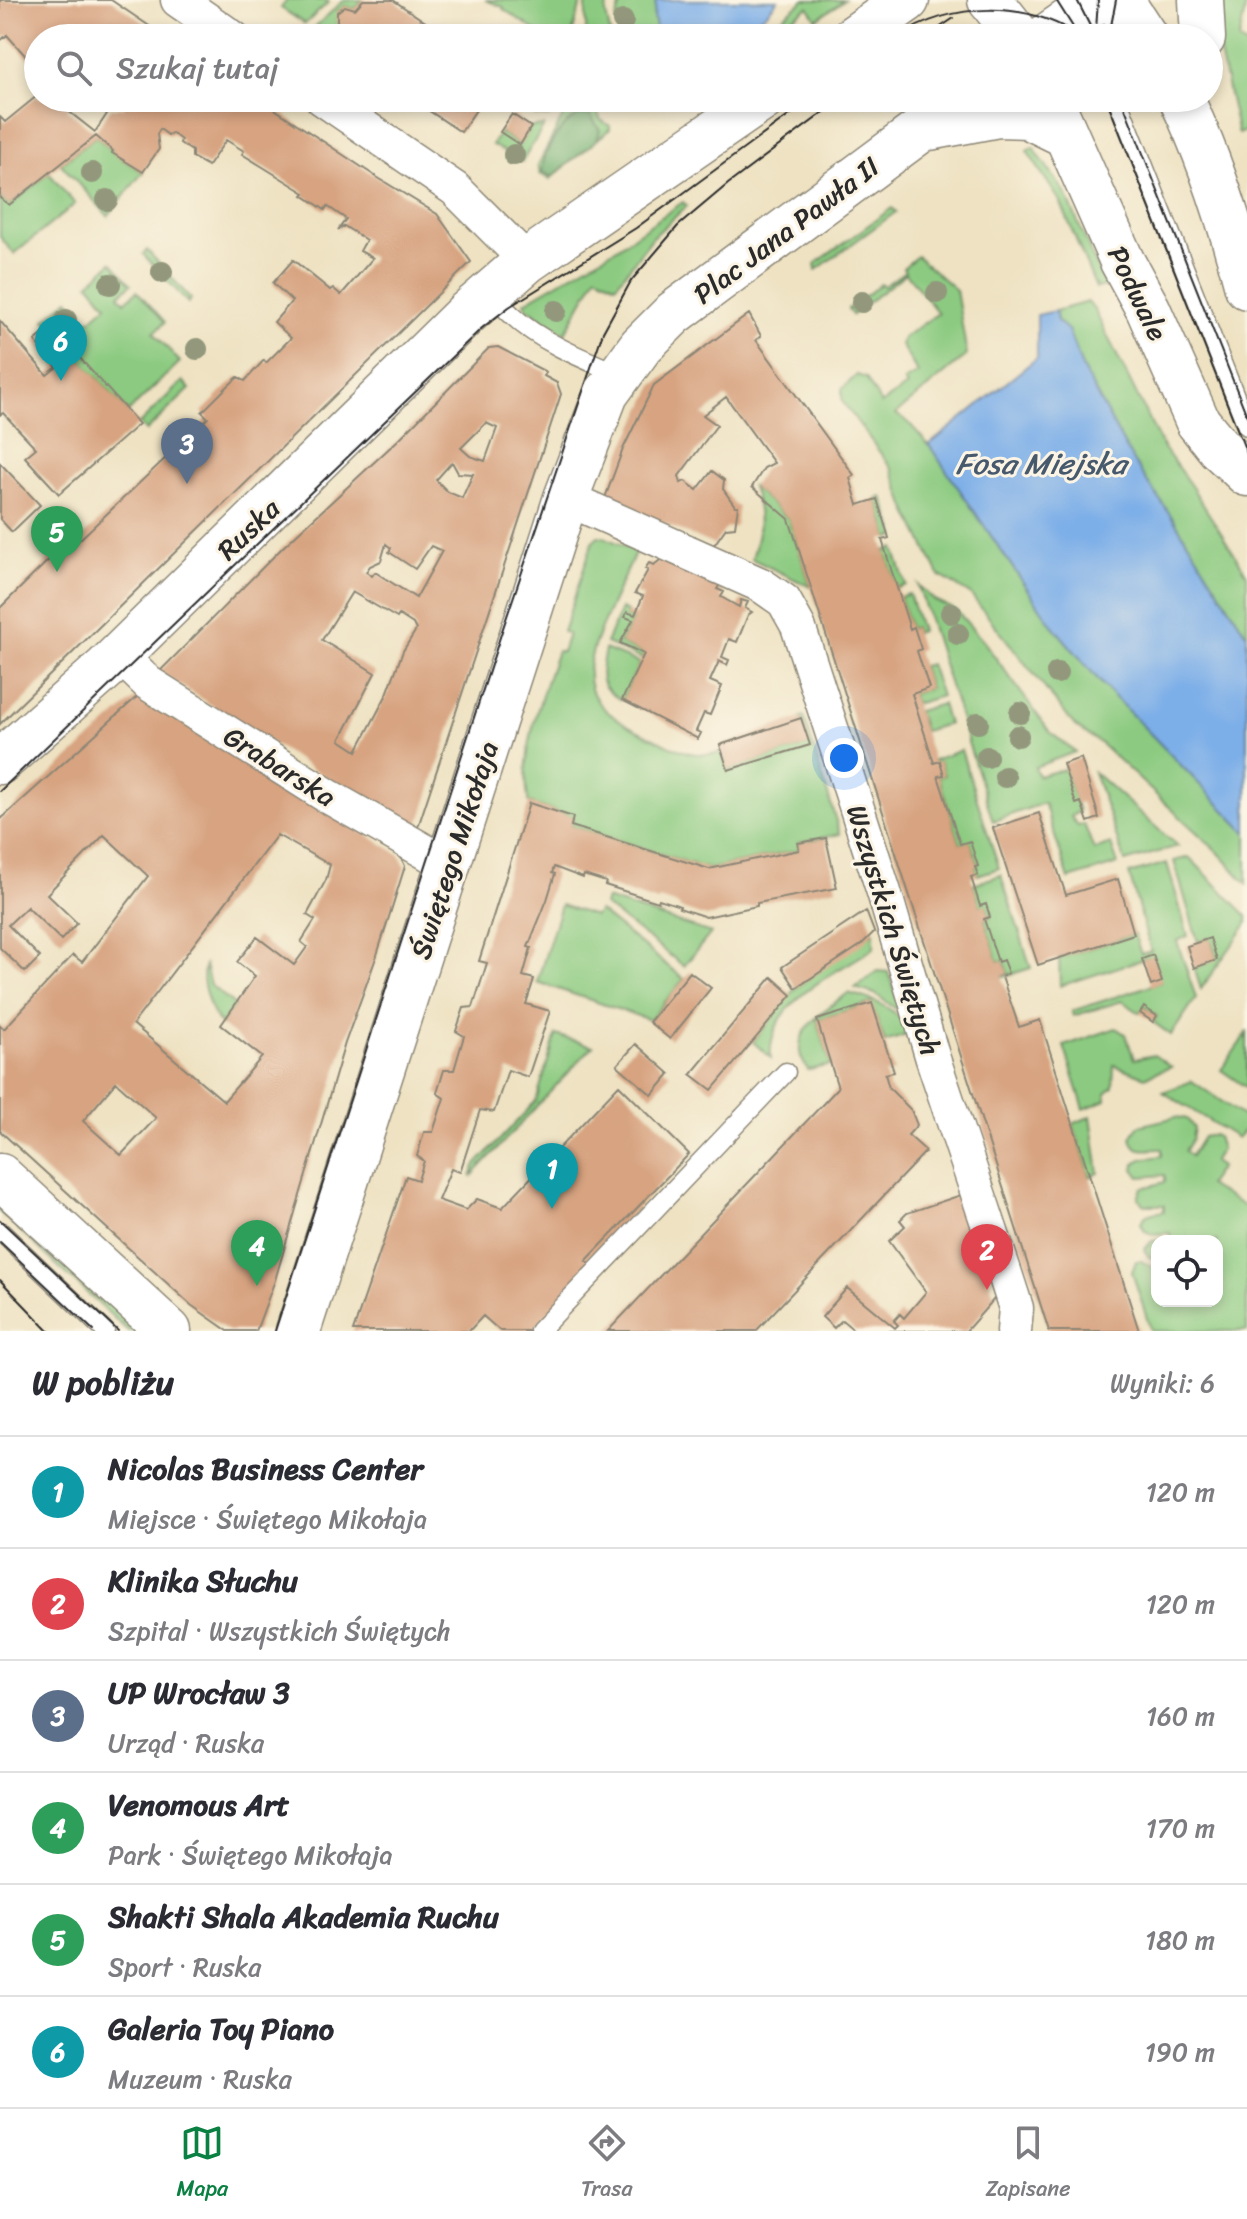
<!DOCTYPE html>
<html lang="pl">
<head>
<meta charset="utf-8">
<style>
	body { margin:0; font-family:Sriracha,sans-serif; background:#f7f7f7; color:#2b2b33 }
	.controls { position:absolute; right:24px; bottom:24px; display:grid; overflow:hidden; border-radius:16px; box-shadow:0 4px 12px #0003 }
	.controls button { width:72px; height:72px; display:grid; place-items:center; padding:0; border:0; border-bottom:2px solid #e1e1e2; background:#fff; color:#2b2b33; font:40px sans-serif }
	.you { position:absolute; left:844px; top:758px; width:28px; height:28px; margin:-20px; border:6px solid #fff; border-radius:50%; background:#1a73e8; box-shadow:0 0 0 12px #1a73e833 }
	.badge { display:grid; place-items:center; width:52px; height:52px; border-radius:50%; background:#0b8043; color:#fff; font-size:26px; font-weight:700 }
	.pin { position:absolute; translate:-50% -66px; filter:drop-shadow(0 2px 4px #0008) }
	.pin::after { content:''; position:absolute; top:42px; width:28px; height:24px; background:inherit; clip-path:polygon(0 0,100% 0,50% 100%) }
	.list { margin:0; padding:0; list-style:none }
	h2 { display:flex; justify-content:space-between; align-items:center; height:104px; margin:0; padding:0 32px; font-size:34px }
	h2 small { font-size:26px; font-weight:400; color:#7c7c81 }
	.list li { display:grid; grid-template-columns:52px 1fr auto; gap:24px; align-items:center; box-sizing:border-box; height:112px; padding:0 32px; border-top:2px solid #e1e1e2 }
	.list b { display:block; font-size:30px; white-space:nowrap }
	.list p { margin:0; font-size:26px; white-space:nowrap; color:#7c7c81 }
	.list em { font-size:26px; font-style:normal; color:#7c7c81 }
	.icon { flex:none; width:44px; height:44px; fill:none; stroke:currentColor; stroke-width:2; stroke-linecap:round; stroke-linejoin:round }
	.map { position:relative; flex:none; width:1247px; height:1331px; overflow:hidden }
	.search { position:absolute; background:#fff; box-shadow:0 4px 12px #0003; left:24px; right:24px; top:24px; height:88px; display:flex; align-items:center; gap:20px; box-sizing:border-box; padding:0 28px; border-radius:44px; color:#7c7c81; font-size:30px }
	.sheet { height:776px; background:#fff }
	nav { display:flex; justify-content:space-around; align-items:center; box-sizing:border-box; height:112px; border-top:2px solid #e1e1e2; background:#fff; font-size:22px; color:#7c7c81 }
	nav a { display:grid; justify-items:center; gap:4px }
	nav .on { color:#0b8043 }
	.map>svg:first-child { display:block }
	.green { fill:#8bca80; stroke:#5b7a56; stroke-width:2 }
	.forest { fill:#70ae6e; stroke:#4e6c4c; stroke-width:2 }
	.water { fill:#7baee8; stroke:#536c8a; stroke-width:2 }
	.building { fill:#d7a380; fill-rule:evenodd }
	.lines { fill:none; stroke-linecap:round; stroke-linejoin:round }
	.lane-casing { stroke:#8c8676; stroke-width:21 }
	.street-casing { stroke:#8c8676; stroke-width:37 }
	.secondary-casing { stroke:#8c8676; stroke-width:47 }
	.lane { stroke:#fff; stroke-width:18 }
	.street { stroke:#fff; stroke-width:34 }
	.secondary { stroke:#fff; stroke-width:44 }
	.tram { stroke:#2b2b2b; stroke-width:2 }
	.tree { fill:#93987d }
	.labels { text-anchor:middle; stroke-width:6; stroke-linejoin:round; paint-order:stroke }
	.street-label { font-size:28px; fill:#2b2b2b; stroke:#fcf5e5 }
	.water-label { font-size:30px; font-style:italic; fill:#47596d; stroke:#fcf5e5 }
</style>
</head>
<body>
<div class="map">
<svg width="1247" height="1331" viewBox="0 0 1247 1331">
	<rect width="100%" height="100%" fill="#fcf5e5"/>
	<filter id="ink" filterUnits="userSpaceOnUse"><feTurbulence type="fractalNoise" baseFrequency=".0125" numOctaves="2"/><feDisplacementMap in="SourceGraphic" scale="16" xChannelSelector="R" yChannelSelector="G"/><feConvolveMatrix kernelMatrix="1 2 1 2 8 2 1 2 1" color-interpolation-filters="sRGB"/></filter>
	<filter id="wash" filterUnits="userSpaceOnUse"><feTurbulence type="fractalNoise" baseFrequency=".006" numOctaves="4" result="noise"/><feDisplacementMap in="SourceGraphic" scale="32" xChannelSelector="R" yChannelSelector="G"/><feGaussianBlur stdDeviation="1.8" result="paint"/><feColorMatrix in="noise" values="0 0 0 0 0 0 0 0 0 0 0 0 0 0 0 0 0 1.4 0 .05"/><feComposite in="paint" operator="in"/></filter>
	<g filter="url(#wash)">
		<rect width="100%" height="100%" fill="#eee2c2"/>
		<!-- green -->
		<path class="green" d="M287 0H325L329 2 305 24 281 8Z
			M344 0H363L355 9 345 6 337 12V21L342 28 340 32 344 35 342 38H323L314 31 316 26Z
			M485 0H582L571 38H547L503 9 504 7Z
			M586 0H608L606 13 611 38H586Z
			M622 0H656L654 18 658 36 655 38H625L616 20Z
			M804 0H844L817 19 808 7 772 33 758 38Z
			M1216 0H1247L1239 40 1247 46V130L1238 134 1217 41Z
			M522 98H559L549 117 536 116 518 105Z
			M593 98 600 119 610 126V129L550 179 540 174 538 165 572 99Z
			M544 126 522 162 492 145 500 132 519 145 531 127Z
			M96 136 113 151V153L143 172 108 216 61 164Z
			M1033 147 1066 194 1105 286 1096 288 1060 201 1027 151Z
			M49 173 75 204 14 254 0 237V198L10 205Z
			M683 202 687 206 653 237 616 285 597 275 565 333 527 308 525 302 617 248Z
			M892 208 896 212 816 270 815 264Z
			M147 250 191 299 188 303 143 254Z
			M917 256 956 290 967 355 896 414 909 423 929 445 1052 625 1102 684 1247 833V884L1218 852 1100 743 1075 726 970 594 939 575 906 508 892 469 842 401V389L857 375 866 378 881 404 907 386 904 381 918 373 901 345 903 338 938 313 906 273 852 315 848 309 881 284 884 286 905 271 903 268Z
			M112 262 131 284 119 295 125 302 137 291 165 322 154 333 180 362 128 412 45 320 69 299 89 321 107 305 89 283Z
			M1088 302 1095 311 1161 444 1192 487 1247 574V635L1176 523 1133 461 1083 370 1068 330 1057 321 1055 311Z
			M183 381 190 389 146 431 139 424Z
			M752 487 789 519 811 587 752 559C760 530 762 515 752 487Z
			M883 497 896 536 889 538 877 499Z
			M598 536 604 537 636 551C625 574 615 596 605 619 577 681 582 705 647 735 674 747 691 760 722 752L728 770 809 745 801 718 804 717 840 834 798 843 799 850 709 869 571 826 573 817 529 803C518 757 542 694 557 651L562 652 568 634 563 632 593 541Z
			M894 548 906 585 897 588 885 551Z
			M918 585 934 600 956 610 984 642 1050 732 1075 752 1035 767 1038 776 1065 769 1079 811 1071 817 1078 826 1084 824 1094 850 1111 844 1118 864 1069 879 1044 803 993 821Z
			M909 594 921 631 916 633 914 627 910 629 900 597Z
			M621 609 627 612 626 617 633 620 620 643 644 654 642 659 606 643Z
			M605 649 640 663 622 700C596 688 600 674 605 649Z
			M930 664 941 696 915 704 912 694 929 688 922 666Z
			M942 704 948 724 924 731 918 711Z
			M961 750 999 868 978 875 975 867 978 865 970 842 960 844 938 776 944 775 940 762 934 763 933 760Z
			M1094 772 1167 837 1178 846 1125 862Z
			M1189 857 1247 916V924L1201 989 1194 968 1217 959 1210 938 1198 942 1174 861Z
			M1167 863 1188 936 1177 941 1196 998 1171 1035 1153 1022 1157 1016 1145 1007 1140 1013 1122 1001 1073 1016 1072 1011 1161 982 1153 956 1060 986 1059 958 1134 934 1141 954 1151 951 1129 874Z
			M1001 875 1031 968 1002 977 1008 973 1003 960 998 962 984 919 990 917 986 905 980 906 973 884Z
			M606 899 711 933 684 966 604 905Z
			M561 905 595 916 599 911 684 979 650 1020 537 982Z
			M874 932V948C835 974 766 1002 771 1058L753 1042 796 988Z
			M205 965 210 985 235 1005 221 1025C210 1012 199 981 205 965Z
			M877 971 888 972 902 1013 875 994 855 988Z
			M848 993C872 999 900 1008 909 1034L885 1042 871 1003 817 1020 831 1065 808 1070C805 1065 800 1058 800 1052 797 1025 830 1007 848 993Z
			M1116 1028 1126 1035 1134 1059 1154 1055 1171 1067 1145 1077 1114 1065 1113 1087 1106 1093V1100L1084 1109 1064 1046Z
			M1247 1033V1088L1221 1070Z
			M556 1035 593 1046 471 1177 475 1166 536 1101Z
			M1192 1081 1247 1119V1127L1237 1138 1163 1092Z
			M1091 1116 1099 1173 1090 1177 1073 1124Z
			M1176 1117 1187 1119 1194 1128 1192 1139 1185 1152 1191 1156 1203 1137 1214 1135 1217 1137 1221 1149 1213 1162 1220 1167 1208 1185 1247 1208V1331H1151L1132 1272 1136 1261H1141L1157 1270V1301H1217V1241H1157V1261L1148 1256 1145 1249 1152 1241 1172 1239 1171 1233 1152 1234 1145 1231 1141 1223C1145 1212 1154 1213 1164 1211V1205H1145L1138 1198 1142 1188 1165 1182V1175L1140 1177 1134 1169 1135 1164 1142 1159 1162 1156V1149C1149 1148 1135 1155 1131 1138L1138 1126Z
			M0 1199 141 1331H128L0 1212Z"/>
		<!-- forest -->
		<path class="forest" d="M582 115H590L600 130 597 140 552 177 542 172C543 151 562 120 582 115Z"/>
		<!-- water -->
		<path class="water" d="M656 0H778L766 14 733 38H655L658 35 654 18Z
			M1055 311 1057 321 1068 330 1083 370 1133 461 1176 523 1247 635V833L1102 684 1052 625 929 445 1037 358V315Z"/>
		<g id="blocks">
			<!-- building -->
			<path class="building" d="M0 0H111L167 38H84L68 28 60 38H38V70L7 35 0 41Z
				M363 0H393L449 38H342L344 35 340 32 342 28 337 22V12L345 6 355 9Z
				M38 95V98H75L67 110 95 132 111 108H122L126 104 118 98H258L375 176 437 214 471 262 0 724V608L71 538 76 543 208 418 202 412 227 387 238 377 245 381 264 360 266 363 291 338 274 322 292 301 273 283 293 260 330 290 333 288 341 295 373 258 360 251 366 240 344 226 338 230 346 219 327 206 325 210 303 195 305 193 297 188 242 154 244 151 226 140 208 166 192 157V151L180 143 181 140 172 133 168 135 160 129 157 134 159 149 143 172 112 153 113 151 96 136 9 205 0 198V117L5 122Z
				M410 98H484L461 132Z
				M512 114 531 127 520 145 500 132Z
				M749 314 761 336 756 340 854 475 850 478 858 505 877 499 889 538 882 540 910 629 914 627 921 649 917 651 929 688 912 694 934 763 940 761 944 775 938 776 960 844 970 841 978 866 975 867 978 875 971 877 980 906 986 904 990 917 984 919 998 962 1003 960 1008 973 1002 977 1019 1027 1040 1020 1139 1331H1049L789 519 752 487 764 468 774 463 726 397 703 415 717 425 679 476 681 483 685 481 697 490 712 471 724 480 723 489 735 506H738L735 527 726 528 714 545 605 498 623 449 654 385Z
				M0 321 47 375 57 367 35 341 52 327 139 424 59 494 25 457 36 448 3 413 0 415Z
				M498 347 546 372 544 376 557 383 561 394 417 830 338 785 159 672 283 547 398 440 489 348ZM486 423 497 428 485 461 470 456 461 448ZM452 462 458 473 473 474 462 498 448 492 436 480ZM386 544 391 548 389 552 415 569 431 546 442 551 416 598 375 572 372 576 366 572 370 566 381 561ZM352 592 397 618 399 615 413 624 416 630 403 651 387 694 357 751 340 740 375 673 322 640Z
				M0 463 40 505 12 532 0 519Z
				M665 556 721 583 717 589 724 592 721 597 739 607 741 600 748 602 745 608 752 612 748 615 737 642 729 639 722 657 729 660 727 665 719 661 710 681 722 686 710 715 704 713 696 731 701 733 698 739 622 700 644 654 620 643 633 620 625 617 627 612 635 615 643 596 635 593 648 570 645 569 649 563 654 565Z
				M139 695 400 855 405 866 377 955 345 1043 275 1280 256 1331H228L191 1305 0 1131V1025L4 1029 73 955 82 962 148 876 104 835 47 894 77 923 61 940 27 907 8 925 40 957 25 972 0 948V820ZM277 835 330 865 326 880 307 915 315 920 301 942 307 947 294 965 257 937 237 962 255 976 221 1025 262 1057 224 1101 133 1024ZM116 1082 156 1118 121 1155 83 1121Z
				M801 718 810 745 728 770 720 745Z
				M1081 758 1099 818 1088 822 1081 802 1076 804 1063 764Z
				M529 803 573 817 571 826 709 869 799 850 798 843 826 838 837 888 757 903V906L706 917 679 908 680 906 659 899 658 902 605 885 606 882 584 875 583 878 554 867 552 873 555 874 547 900 528 947 531 948 523 976 534 979 526 1004 550 1011 528 1077 508 1070 494 1112 480 1110 460 1172 451 1169 438 1200 466 1210 477 1199 502 1208 619 1085 689 1154 586 1261 590 1264 532 1331H500L483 1316 469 1331H353L406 1176 418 1180 424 1161 417 1156 424 1132H433L444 1098 437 1093 444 1070H454L464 1036 456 1031 464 1008 473 1007 487 963 479 961Z
				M1039 813 1066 895 1118 879 1134 934 1038 965 993 828Z
				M866 911 874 932 861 945 796 988 782 967Z
				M1210 938 1217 960 1194 968 1187 946Z
				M1153 955 1162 982 1151 986 1142 959Z
				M690 972 711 988 670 1039 649 1022Z
				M772 977 792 995 712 1090 691 1074Z
				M872 1003 894 1072 885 1074 889 1088 911 1110 917 1125 908 1135 926 1151 756 1331H608L838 1088 817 1020Z
				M1144 1007 1157 1016 1153 1022 1140 1013Z
				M636 1044 670 1074 652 1095 617 1065Z
				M961 1195 995 1298 966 1331H855L842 1320 834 1328 822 1317 847 1288 895 1328 898 1325 894 1321 900 1314 904 1318 926 1292 889 1241 905 1226 900 1220 907 1213Z"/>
		</g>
	</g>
	<g filter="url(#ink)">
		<use href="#blocks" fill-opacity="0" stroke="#8c8676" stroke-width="2"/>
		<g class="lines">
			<!-- lane casing -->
			<g class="lane-casing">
				<path id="lane" d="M1114 38V5
					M1117 98 1247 426
					M491 293C498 301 505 309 513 316 540 342 586 360 619 374
					M0 1231 105 1331
					M539 1331 786 1072"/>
			</g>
			<!-- street casing -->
			<g class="street-casing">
				<path id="street" d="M178 0 233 38
					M322 98 455 189 527 261
					M566 498 761 585 784 601 798 626 884 892 933 1059 1005 1274 1016 1308 1014 1331
					M119 655 148 683 326 795 449 865"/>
			</g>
			<!-- secondary casing -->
			<g class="secondary-casing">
				<path id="secondary" d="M990 0 1020 38
					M1121 0 1146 38
					M1201 0 1203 38
					M853 38 907 0
					M1044 38 1099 0
					M1050 98 1122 261 1148 309 1198 422 1219 448 1247 474
					M1181 98C1210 158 1230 222 1247 287
					M930 128 999 115 1027 116 1066 135
					M0 762 106 668 467 313 527 261 764 98
					M0 1176 169 1331
					M298 1331 566 498 606 394 641 346 674 313 964 98"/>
			</g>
			<!-- lane -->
			<use href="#lane" class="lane"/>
			<!-- street -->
			<use href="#street" class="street"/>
			<!-- secondary -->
			<use href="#secondary" class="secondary"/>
			<!-- tram -->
			<path class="tram" d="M1056 0 1073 27
				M1077 0 1096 38
				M1096 30 1098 0
				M896 38C953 1 1028 0 1082 38
				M924 38 954 18
				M945 38C974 31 1001 28 1030 38
				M1112 38 1111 26 1116 0
				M1106 98 1247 454
				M1121 98 1247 416
				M0 791 482 328 509 307 636 228 813 98
				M0 1220 118 1331
				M0 1242 94 1331
				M0 1280 49 1331
				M275 1331 502 631 603 332 631 281 678 226 728 184 843 98"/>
		</g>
		<!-- trees -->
		<g class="tree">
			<circle cx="623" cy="21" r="11"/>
			<circle cx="514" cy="155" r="11"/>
			<circle cx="92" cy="173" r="11"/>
			<circle cx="107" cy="200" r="11"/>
			<circle cx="162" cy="272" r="11"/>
			<circle cx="110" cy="284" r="11"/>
			<circle cx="937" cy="293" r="11"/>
			<circle cx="862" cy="302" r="11"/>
			<circle cx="556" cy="311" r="11"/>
			<circle cx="66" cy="320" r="11"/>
			<circle cx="197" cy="349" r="11"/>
			<circle cx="951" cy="613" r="11"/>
			<circle cx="958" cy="634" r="11"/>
			<circle cx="1057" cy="673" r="11"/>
			<circle cx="1020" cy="713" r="11"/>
			<circle cx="978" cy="723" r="11"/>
			<circle cx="1018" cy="736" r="11"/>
			<circle cx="987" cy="757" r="11"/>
			<circle cx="1005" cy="777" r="11"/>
		</g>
	</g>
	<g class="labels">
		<!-- street labels -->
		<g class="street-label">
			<text transform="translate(786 230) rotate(-37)" y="10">Plac Jana Pawła II</text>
			<text transform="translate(1138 293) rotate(64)" y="10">Podwale</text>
			<text transform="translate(248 529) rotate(-44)" y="10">Ruska</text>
			<text transform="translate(280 766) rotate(32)" y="10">Grabarska</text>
			<text transform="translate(454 850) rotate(-72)" y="10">Świętego Mikołaja</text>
			<text transform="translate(894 930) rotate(73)" y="10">Wszystkich Świętych</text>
		</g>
		<!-- water labels -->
		<g class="water-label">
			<text x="1041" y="474">Fosa Miejska</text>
		</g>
	</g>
</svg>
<div class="controls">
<button><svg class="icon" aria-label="locate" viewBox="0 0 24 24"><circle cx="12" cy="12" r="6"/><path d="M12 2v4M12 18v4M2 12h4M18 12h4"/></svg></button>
</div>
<div class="you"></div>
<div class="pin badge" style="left:552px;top:1209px;background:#0f9aa8">1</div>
<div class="pin badge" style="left:987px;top:1290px;background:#e0444e">2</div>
<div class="pin badge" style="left:187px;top:484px;background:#5c6f8a">3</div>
<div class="pin badge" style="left:257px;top:1286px;background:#2e9e5b">4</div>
<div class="pin badge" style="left:57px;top:572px;background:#2e9e5b">5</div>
<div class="pin badge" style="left:61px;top:381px;background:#0f9aa8">6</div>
<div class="search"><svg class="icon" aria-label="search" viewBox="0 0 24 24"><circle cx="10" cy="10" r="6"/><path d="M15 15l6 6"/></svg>Szukaj tutaj</div>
</div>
<section class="sheet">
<h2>W pobliżu<small>Wyniki: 6</small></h2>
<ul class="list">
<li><span class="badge" style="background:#0f9aa8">1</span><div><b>Nicolas Business Center</b><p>Miejsce · Świętego Mikołaja</p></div><em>120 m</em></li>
<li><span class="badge" style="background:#e0444e">2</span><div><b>Klinika Słuchu</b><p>Szpital · Wszystkich Świętych</p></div><em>120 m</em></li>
<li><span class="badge" style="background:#5c6f8a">3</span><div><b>UP Wrocław 3</b><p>Urząd · Ruska</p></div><em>160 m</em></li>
<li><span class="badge" style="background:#2e9e5b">4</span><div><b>Venomous Art</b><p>Park · Świętego Mikołaja</p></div><em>170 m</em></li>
<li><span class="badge" style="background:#2e9e5b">5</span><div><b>Shakti Shala Akademia Ruchu</b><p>Sport · Ruska</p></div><em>180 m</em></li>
<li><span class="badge" style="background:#0f9aa8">6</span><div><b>Galeria Toy Piano</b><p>Muzeum · Ruska</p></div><em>190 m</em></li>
</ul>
</section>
<nav>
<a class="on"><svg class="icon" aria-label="map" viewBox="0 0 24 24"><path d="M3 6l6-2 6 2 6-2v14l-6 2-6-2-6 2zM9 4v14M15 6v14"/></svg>Mapa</a>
<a><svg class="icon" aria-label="directions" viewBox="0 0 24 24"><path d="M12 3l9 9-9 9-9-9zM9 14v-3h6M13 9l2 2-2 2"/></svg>Trasa</a>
<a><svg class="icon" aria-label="saved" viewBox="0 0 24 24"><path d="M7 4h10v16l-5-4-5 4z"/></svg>Zapisane</a>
</nav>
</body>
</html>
